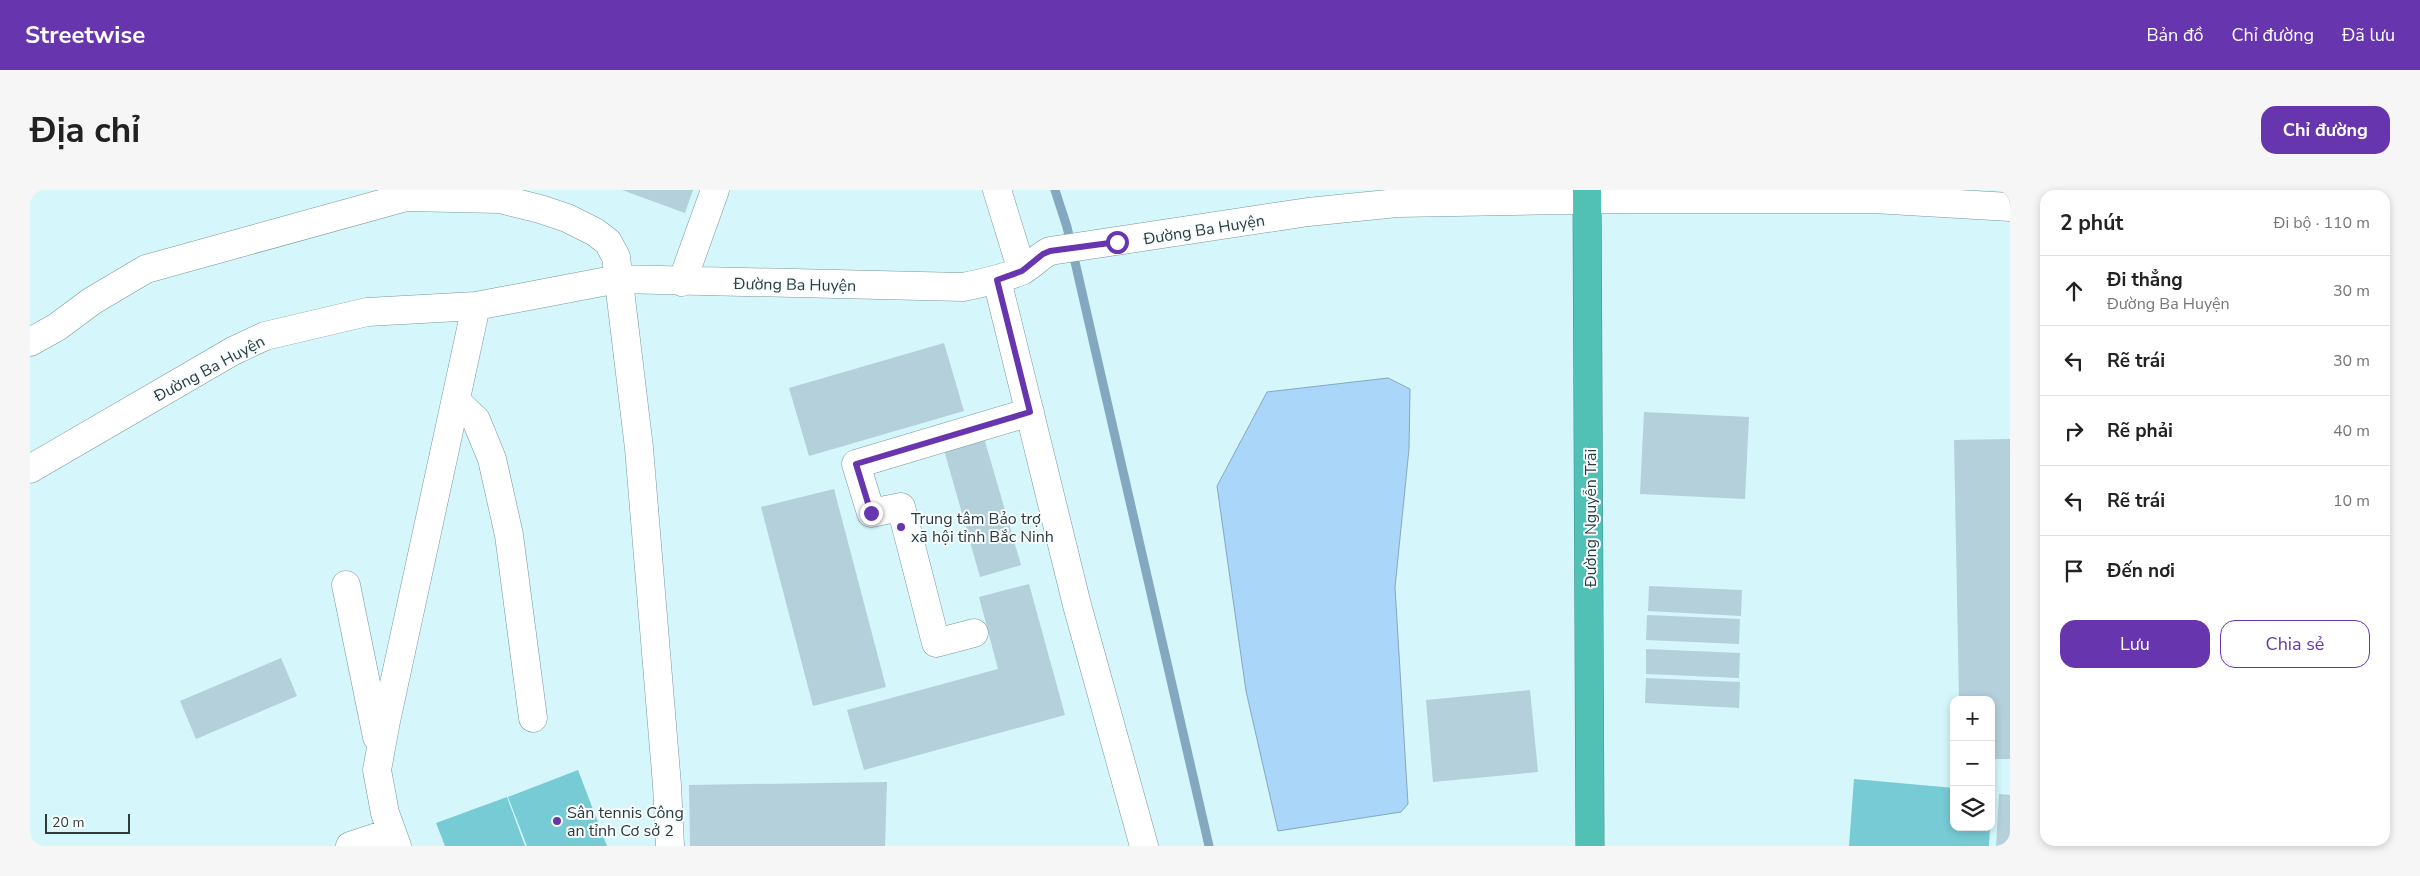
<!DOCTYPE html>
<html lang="vi">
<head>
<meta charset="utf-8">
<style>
	body { margin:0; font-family:"Nunito Sans",sans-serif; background:#f6f6f6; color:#222 }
	.controls { position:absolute; right:15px; bottom:15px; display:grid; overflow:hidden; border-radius:10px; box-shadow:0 2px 8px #0003 }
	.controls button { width:45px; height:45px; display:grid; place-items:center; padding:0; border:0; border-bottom:1px solid #e0e0e0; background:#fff; color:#222; font:25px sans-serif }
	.scale { position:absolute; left:15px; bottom:12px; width:85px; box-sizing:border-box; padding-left:5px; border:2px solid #2d3b3c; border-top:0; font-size:14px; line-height:18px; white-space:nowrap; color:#2d3b3c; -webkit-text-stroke:4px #f7fdfe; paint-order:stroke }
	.stop { position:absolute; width:15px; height:15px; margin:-11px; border:4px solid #6735ad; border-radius:50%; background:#fff }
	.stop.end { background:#6735ad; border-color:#fff; box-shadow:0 1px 5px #0008 }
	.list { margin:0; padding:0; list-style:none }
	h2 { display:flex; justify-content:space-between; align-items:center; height:65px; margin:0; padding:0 20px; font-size:21px }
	h2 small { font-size:16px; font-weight:400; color:#767676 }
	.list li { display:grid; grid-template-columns:32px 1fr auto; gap:15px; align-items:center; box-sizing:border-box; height:70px; padding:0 20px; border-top:1px solid #e0e0e0 }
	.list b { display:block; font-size:19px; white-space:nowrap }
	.list p { margin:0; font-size:16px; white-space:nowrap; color:#767676 }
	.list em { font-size:16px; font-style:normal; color:#767676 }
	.actions { display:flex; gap:10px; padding:15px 20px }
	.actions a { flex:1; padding:11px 0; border:1px solid #6735ad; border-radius:15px; text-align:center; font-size:18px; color:#6735ad }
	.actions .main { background:#6735ad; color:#fff }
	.icon { flex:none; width:28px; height:28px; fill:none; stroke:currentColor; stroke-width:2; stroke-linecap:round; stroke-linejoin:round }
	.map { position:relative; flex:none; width:1980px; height:656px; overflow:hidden; border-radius:15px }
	header { display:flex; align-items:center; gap:30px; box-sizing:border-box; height:70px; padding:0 25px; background:#6735ad; color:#fff }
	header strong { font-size:24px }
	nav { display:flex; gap:28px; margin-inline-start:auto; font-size:18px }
	.intro { display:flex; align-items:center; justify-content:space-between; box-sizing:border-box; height:120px; padding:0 30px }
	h1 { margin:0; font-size:35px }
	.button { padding:12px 22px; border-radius:15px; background:#6735ad; color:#fff; font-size:18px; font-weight:700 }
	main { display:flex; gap:30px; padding:0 30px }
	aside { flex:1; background:#fff; border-radius:15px; box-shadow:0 2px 8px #0003 }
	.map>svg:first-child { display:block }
	.green { fill:#77cbd5 }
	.water { fill:#a9d6f9; stroke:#84a8c0 }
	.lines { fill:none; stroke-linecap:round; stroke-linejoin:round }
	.stream { stroke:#84a8c0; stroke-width:9 }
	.building { fill:#b3d0db }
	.minor-casing { stroke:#78979b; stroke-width:29 }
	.highway-casing { stroke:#44918b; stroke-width:29 }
	.minor { stroke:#fff; stroke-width:28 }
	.highway { stroke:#51c0b5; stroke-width:28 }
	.route { stroke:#6735ad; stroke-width:6 }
	.poi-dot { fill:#6735ad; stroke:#f7fdfe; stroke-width:2 }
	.labels { text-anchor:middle; stroke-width:4; stroke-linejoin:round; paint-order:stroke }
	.street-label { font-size:16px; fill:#2d3b3c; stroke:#f7fdfe }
	.poi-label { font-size:16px; fill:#2d3b3c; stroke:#f7fdfe; text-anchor:start }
</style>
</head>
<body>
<header>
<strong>Streetwise</strong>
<nav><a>Bản đồ</a><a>Chỉ đường</a><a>Đã lưu</a></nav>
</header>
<div class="intro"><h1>Địa chỉ</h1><a class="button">Chỉ đường</a></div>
<main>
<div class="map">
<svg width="1980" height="656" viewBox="0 0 1980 656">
	<rect width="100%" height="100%" fill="#d5f6fa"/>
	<!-- green -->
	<path class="green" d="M548 580 577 656H497L478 607Z
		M1824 589 1924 598V637H1960L1959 656H1819Z
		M477 607 495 656H415L406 633Z"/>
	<!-- water -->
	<path class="water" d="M1358 188 1380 199 1379 259 1365 397 1378 614 1371 622 1248 641 1216 501 1187 296 1237 202Z"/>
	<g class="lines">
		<!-- stream -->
		<path class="stream" d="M1025 0 1037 37 1179 656"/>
	</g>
	<!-- building -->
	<path class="building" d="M592 0H663L655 23Z
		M914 153 934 221 779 266 759 198Z
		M1614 222 1719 227 1715 309 1610 304Z
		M954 248 991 375 950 387 914 260Z
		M1980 249V569H1961V510H1929L1924 250Z
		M804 299 856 497 783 516 731 317Z
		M999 394 1035 525 834 580 817 520 968 479 949 407Z
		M1619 396 1712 400 1711 426 1618 421Z
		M1617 425 1710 429 1709 454 1616 450Z
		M1616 459 1710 463 1709 488 1616 484Z
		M251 468 267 506 166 549 150 511Z
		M1616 488 1710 492 1709 518 1615 513Z
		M1500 500 1508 582 1403 592 1396 510Z
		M857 592 855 656H660L659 595Z
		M1969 604 1980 605V656H1966Z"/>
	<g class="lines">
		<!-- minor casing -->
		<g class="minor-casing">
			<path id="minor" d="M967 0 992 81
				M967 90 1047 415 1114 656
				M652 92 685 0
				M0 152 27 137 62 111 116 79 376 7 470 9 510 19 537 28 565 42 578 52 586 67 609 258 637 595 640 656
				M426 211 446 230 462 269 479 345 503 528
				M0 279 203 161 235 146 337 122 446 116 588 89 933 97C953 93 972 89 991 81 1002 76 1009 66 1020 61L1278 22 1367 13 1600 9H1843L1980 17
				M316 395 347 547
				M944 443 906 453 871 317 841 323 826 274 1000 222
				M320 656 362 642
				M367 656 355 623 347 580 356 531 446 116"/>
		</g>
		<!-- highway casing -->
		<g class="highway-casing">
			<path id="highway" d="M1557 0 1560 656"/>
		</g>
		<!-- minor -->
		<use href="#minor" class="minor"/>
		<!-- highway -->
		<use href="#highway" class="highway"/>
	</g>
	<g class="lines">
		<!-- route -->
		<path class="route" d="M841 323 826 274 1000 222 967 90 992 81 1013 64 1020 61 1087 52"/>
	</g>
	<!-- markers -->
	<g class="poi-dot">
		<circle cx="871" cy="337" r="5"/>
		<circle cx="527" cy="631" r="5"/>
	</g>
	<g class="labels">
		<!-- street labels -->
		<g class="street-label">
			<text transform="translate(1174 39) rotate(-9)" y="6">Đường Ba Huyện</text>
			<text transform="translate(765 94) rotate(1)" y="6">Đường Ba Huyện</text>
			<text transform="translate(179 178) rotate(-28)" y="6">Đường Ba Huyện</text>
			<text transform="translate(1560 328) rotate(-90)" y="6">Đường Nguyễn Trãi</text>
		</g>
		<!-- poi labels -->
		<g class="poi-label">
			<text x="881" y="334">Trung tâm Bảo trợ<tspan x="881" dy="18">xã hội tỉnh Bắc Ninh</tspan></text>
			<text x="537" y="628">Sân tennis Công<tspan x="537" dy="18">an tỉnh Cơ sở 2</tspan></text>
		</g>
	</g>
</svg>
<div class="controls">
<button>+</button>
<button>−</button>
<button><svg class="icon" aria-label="layers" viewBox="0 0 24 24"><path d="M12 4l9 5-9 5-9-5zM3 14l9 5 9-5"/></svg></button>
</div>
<div class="scale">20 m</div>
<div class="stop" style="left:1087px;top:52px"></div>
<div class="stop end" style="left:841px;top:323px"></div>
</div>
<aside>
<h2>2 phút<small>Đi bộ · 110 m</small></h2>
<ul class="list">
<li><svg class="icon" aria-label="ahead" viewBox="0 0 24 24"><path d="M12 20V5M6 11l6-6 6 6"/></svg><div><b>Đi thẳng</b><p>Đường Ba Huyện</p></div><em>30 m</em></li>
<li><svg class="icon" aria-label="left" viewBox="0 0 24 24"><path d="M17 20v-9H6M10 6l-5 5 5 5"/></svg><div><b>Rẽ trái</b></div><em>30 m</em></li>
<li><svg class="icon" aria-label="right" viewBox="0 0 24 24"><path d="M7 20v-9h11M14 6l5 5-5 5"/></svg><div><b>Rẽ phải</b></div><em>40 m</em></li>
<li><svg class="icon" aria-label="left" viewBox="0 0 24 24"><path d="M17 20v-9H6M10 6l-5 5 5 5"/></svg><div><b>Rẽ trái</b></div><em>10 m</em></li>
<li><svg class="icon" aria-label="arrive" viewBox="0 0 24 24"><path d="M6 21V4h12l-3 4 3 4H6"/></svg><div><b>Đến nơi</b></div></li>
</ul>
<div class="actions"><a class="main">Lưu</a><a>Chia sẻ</a></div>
</aside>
</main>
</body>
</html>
